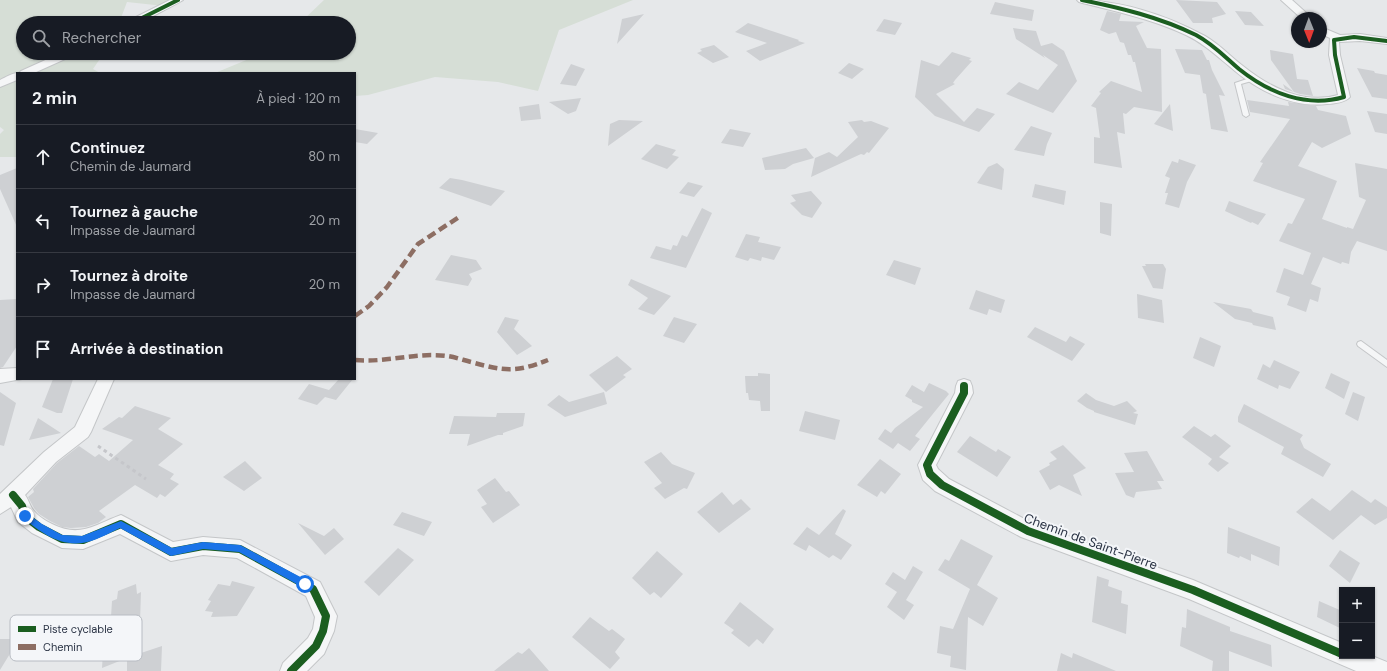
<!DOCTYPE html>
<html lang="fr">
<head>
<meta charset="utf-8">
<style>
	body { margin:0; font-family:"DM Sans",sans-serif; background:#20242c; color:#f1f3f6 }
	.controls { position:absolute; right:12px; bottom:12px; display:grid; overflow:hidden; border-radius:0px; box-shadow:0 1px 3px #0004 }
	.controls button { width:36px; height:36px; display:grid; place-items:center; padding:0; border:0; border-bottom:1px solid #363941; background:#171b24; color:#f1f3f6; font:20px sans-serif }
	.compass { position:absolute; left:1291px; top:12px; width:36px; height:36px; border-radius:50%; background:#171b24; box-shadow:0 1px 3px #0004; rotate:179deg }
	.stop { position:absolute; width:12px; height:12px; margin:-9px; border:3px solid #1a73e8; border-radius:50%; background:#fff }
	.stop.end { background:#1a73e8; border-color:#fff; box-shadow:0 1px 4px #0008 }
	.list { margin:0; padding:0; list-style:none }
	h2 { display:flex; justify-content:space-between; align-items:center; height:52px; margin:0; padding:0 16px; font-size:17px }
	h2 small { font-size:13px; font-weight:400; color:#9ea1a6 }
	.list li { display:grid; grid-template-columns:26px 1fr auto; gap:12px; align-items:center; box-sizing:border-box; height:64px; padding:0 16px; border-top:1px solid #363941 }
	.list b { display:block; font-size:15px; white-space:nowrap }
	.list p { margin:0; font-size:13px; white-space:nowrap; color:#9ea1a6 }
	.list em { font-size:13px; font-style:normal; color:#9ea1a6 }
	.icon { flex:none; width:22px; height:22px; fill:none; stroke:currentColor; stroke-width:2; stroke-linecap:round; stroke-linejoin:round }
	.map { position:relative; flex:none; width:1387px; height:671px; overflow:hidden }
	.search { position:absolute; background:#171b24; box-shadow:0 1px 3px #0004; left:16px; top:16px; width:340px; height:44px; display:flex; align-items:center; gap:10px; box-sizing:border-box; padding:0 14px; border-radius:22px; color:#9ea1a6; font-size:15px }
	.panel { position:absolute; background:#171b24; box-shadow:0 1px 3px #0004; left:16px; top:72px; width:340px; height:308px; border-radius:0px }
	.map>svg:first-child { display:block }
	.green { fill:#d6ded6 }
	.building { fill:#ced0d3 }
	.lines { fill:none; stroke-linecap:round; stroke-linejoin:round }
	.lane-casing { stroke:#c4c6c8; stroke-width:2 }
	.street-casing { stroke:#c4c6c8; stroke-width:2 }
	.path { stroke:#c5c6ca; stroke-width:3; stroke-dasharray:3.5 3.5; stroke-linecap:butt }
	.lane { fill:#f5f6f7; fill-rule:evenodd }
	.street { fill:#f5f6f7; fill-rule:evenodd }
	.quiet { stroke:#8d6e63; stroke-width:4.5; stroke-dasharray:9 4.5; stroke-linecap:butt }
	.cycleway-far1-casing { stroke:#f4f6f9; stroke-width:5.5 }
	.cycleway-casing { stroke:#f4f6f9; stroke-width:10 }
	.cycleway-far1 { stroke:#1b5e20; stroke-width:4 }
	.cycleway { stroke:#1b5e20; stroke-width:8 }
	.route { fill:#1a73e8 }
	.labels { text-anchor:middle; stroke-width:4; stroke-linejoin:round; paint-order:stroke }
	.near-street-label { font-size:13px; fill:#2b3445; stroke:#f4f6f9 }
	.key { fill:#f4f6f9; stroke:#b8bcc3; stroke-width:1 }
	.key-label { font-size:11px; fill:#2b3445 }
</style>
</head>
<body>
<div class="map">
<svg width="1387" height="671" viewBox="0 0 1387 671">
	<rect width="100%" height="100%" fill="#e6e8ea"/>
	<!-- green -->
	<path class="green" d="M0 0H175L164 6 127 2 119 23H23V53H104L93 69 100 73H17V157H0V134L4 130 0 127Z
		M324 0H633L559 30 538 91 498 82 435 77 368 95 355 96V73H215L263 53H349V23H300Z"/>
	<!-- building -->
	<path class="building" d="M1176 0 1217 2 1226 14 1212 18 1213 23H1193Z
		M995 2 1034 10 1032 21 990 14Z
		M1107 11 1121 14 1119 21 1144 22 1136 26 1147 48 1161 49 1162 112 1134 107 1126 114 1123 113 1125 134 1117 132 1122 168 1094 163V137L1100 138 1096 108 1091 106 1101 93 1099 92 1111 81 1142 92 1135 62H1133L1131 55H1128L1124 43 1120 42 1116 32 1109 34 1100 30Z
		M1235 11 1251 12 1264 26 1245 25Z
		M644 14 617 44 622 19Z
		M884 19 902 23 895 35 876 31Z
		M748 23 799 40 798 41 805 43 760 61 746 51 767 43 735 32Z
		M1013 28 1036 31 1041 46 1052 43 1064 51 1077 81 1053 113 1006 94 1019 82 1038 90 1058 65 1043 55 1045 58 1016 39Z
		M714 45 729 57 713 63 697 53 702 51 700 49Z
		M1175 49 1202 50 1207 60H1209L1212 70 1225 96 1219 95 1228 132 1211 129 1206 94 1203 93 1200 75 1185 73Z
		M1270 50 1293 54 1297 79 1308 80 1313 96 1300 94 1285 89 1283 84 1294 92 1271 60Z
		M952 52 971 58 969 60 972 61 955 80 953 83 955 84 936 94 964 122 977 108 995 114 979 132 935 116 915 97 921 60 939 66Z
		M849 63 864 69 852 79 838 73Z
		M571 64 585 69 576 86 560 84Z
		M1357 68 1374 71 1375 73 1387 75V99L1372 97Z
		M581 98 576 111 568 114 549 102Z
		M1247 100 1289 106 1288 102 1316 106 1318 110 1346 116 1351 134 1322 148 1312 142 1298 166 1337 181 1322 219 1347 228V227L1353 229 1366 200 1359 197 1355 163 1387 169V251L1357 241 1351 252 1349 264 1342 262 1341 264 1323 257 1311 284 1321 288 1318 302 1310 299 1306 312 1287 305 1290 297 1276 292 1284 268 1303 275 1311 253 1279 241 1288 223 1292 224 1305 199 1253 181 1263 163 1260 162 1290 119 1250 112Z
		M539 104 541 119 521 121 519 107Z
		M1170 104 1173 131 1154 124Z
		M1367 111 1387 114V134L1375 132Z
		M619 120 643 121 608 146 610 124Z
		M862 120 864 122 871 121 889 128 869 153 867 152 864 155 861 154 811 177 815 158 829 152 837 157 858 137 848 122Z
		M1031 126 1052 133 1047 144 1044 156 1014 150Z
		M355 129 378 133 367 144 355 142Z
		M730 129 751 133 743 147 721 143Z
		M656 144 676 150 672 155 679 157 667 169 641 159Z
		M806 148 814 158 793 164 785 169 765 170 762 158Z
		M1179 159 1196 165 1187 182 1179 208 1165 204 1168 193H1165L1170 178 1165 176 1172 161 1178 163Z
		M997 163 1004 169 1002 190 977 183 988 167Z
		M17 168V227L0 189V175Z
		M450 178 462 180 505 191 491 206 439 188Z
		M688 182 703 186 694 197 679 193Z
		M1035 184 1066 191 1064 205 1032 197Z
		M811 191 822 203 812 218 802 215 790 203 796 201 791 195Z
		M1229 201 1256 211 1266 214 1258 225 1252 222 1251 223 1225 211Z
		M1100 202 1112 204 1111 236 1100 233Z
		M702 208 712 213 686 268 650 258 656 246 671 250 673 245 677 246 682 235 687 237Z
		M746 234 760 237 758 242 781 247 774 260 762 257 761 261 750 258 748 261 735 257Z
		M451 255 476 260 482 269 469 274 472 279 468 286 435 280Z
		M894 260 921 268 915 285 886 275Z
		M1145 264H1163L1166 269 1163 289 1153 288 1142 266H1146Z
		M631 279 671 296 654 315 638 309 648 298 628 285Z
		M976 290 1005 300 1001 313 989 309 987 315 969 309Z
		M1137 294 1162 300 1164 323 1138 318Z
		M17 299V346L3 367 0 368V300Z
		M1213 302 1251 309 1253 312 1273 317 1276 330 1253 325 1252 323 1235 319Z
		M505 317 519 320 514 329 532 346 517 355 497 332Z
		M674 317 697 324 684 343 663 336Z
		M1035 327 1066 342 1070 336 1085 344 1072 361 1027 337Z
		M1200 337 1221 346 1214 367 1193 358Z
		M617 356 632 369 623 375 626 377 606 392 589 375Z
		M1274 360 1300 372 1290 389 1279 385 1278 389 1257 379 1263 364 1270 368Z
		M758 373 770 374V411H761L760 401 749 400 748 393H746L745 376H758Z
		M1331 373 1350 382 1344 399 1325 388Z
		M53 379H73L62 413H57L42 407Z
		M339 379H353L336 400 325 397 317 405 298 399 309 384 329 390Z
		M929 383 946 391 949 394 915 436 920 439 910 451 898 443 893 449 878 439 885 429 891 433 895 428 923 407 912 402V400L905 396 912 385 924 392Z
		M0 392 16 403 4 446 0 445Z
		M604 392 607 404 565 417 547 405 559 395 569 402Z
		M1353 392 1365 397 1358 421 1345 414Z
		M1086 393 1096 400 1114 406 1127 401 1137 411 1133 413 1138 414 1135 425 1094 412V411L1087 408 1077 401Z
		M1244 404 1303 435 1300 439 1304 448 1331 464 1323 477 1281 454 1284 447 1238 422V417Z
		M135 406 171 418 158 429 183 444 158 465 174 474 170 479 179 484 165 497 160 494 157 498 135 485 99 511 106 517 98 523 86 527 71 528 62 527 50 521 39 514 34 508 28 497 34 492 33 489 57 463 79 446 95 457 99 454 109 461 133 440 102 429 119 417 122 418Z
		M805 411 840 420 835 440 799 431Z
		M497 413H525L523 426 503 433V435H498L467 446 470 434H449L454 416 496 417Z
		M38 418 61 433 29 440Z
		M1194 426 1211 437 1215 434 1231 446 1219 457 1229 463 1218 472 1208 464 1212 459 1182 437Z
		M970 436 996 452 998 449 1011 457 997 477 957 452Z
		M1063 445 1086 468 1073 475 1082 496 1059 485 1050 490 1039 471 1050 465 1049 463 1057 459 1050 452Z
		M1147 451 1164 481H1157L1162 489 1136 492 1134 498 1126 495 1115 473 1134 472 1124 453Z
		M661 452 672 464 695 473 687 489 684 488 665 499 654 488 662 483 644 462Z
		M880 459 901 474 885 494 881 491 877 497 857 485Z
		M245 461 262 478 244 491 223 477Z
		M495 478 506 492 509 491 520 505 493 523 481 507 487 504 477 490Z
		M1352 490 1371 503 1375 499 1387 507V518L1375 525 1361 515 1333 540 1296 512 1312 498 1330 511Z
		M722 492 733 505 741 499 751 509 719 533 697 512Z
		M843 509 846 511 835 534 852 545 841 560 833 555 829 558 809 545 806 551 793 544 807 527 819 535Z
		M402 512 432 522 424 536 393 525Z
		M298 523 324 536 334 528 344 539 325 555Z
		M1228 527 1280 547 1279 566 1251 554V561L1240 556 1239 558 1227 553Z
		M961 539 993 556 977 585 998 598 983 626 968 617 966 670 950 667 951 656 937 653 940 626 953 629 970 589 938 570 945 559 949 561Z
		M398 548 414 560 379 596 364 582Z
		M1340 550 1360 563 1350 583 1329 566Z
		M657 551 683 574 661 598 654 592 650 595 632 578Z
		M913 566 923 572 906 600 914 605 904 620 887 607 897 592 885 584 893 572 905 580Z
		M1097 576 1109 580 1108 586 1122 591 1121 603 1128 605 1126 634 1092 622Z
		M232 581 255 587 237 616 211 617 213 612 205 611 211 601 208 600 218 584 230 586Z
		M136 584 137 594 141 592 140 622 137 623 135 655 162 646 161 671H127V658L102 668 105 619 111 617 112 601 117 599 118 591Z
		M1319 601 1342 611V629L1317 617Z
		M740 602 774 629 763 644 757 639 749 647 731 633 734 630 724 623Z
		M1187 609 1230 627V631L1271 645 1272 667 1229 651V671H1212L1213 661 1180 646 1182 627 1186 628Z
		M590 617 609 631 612 629 625 639 615 652 620 658 610 669 572 637Z
		M0 639H19L0 670Z
		M529 648 549 671H494L518 652 522 654Z
		M1061 653 1072 658 1073 653 1116 671H1057Z"/>
	<g class="lines">
		<!-- lane casing -->
		<g class="lane-casing">
			<path id="lane" d="M1253 77 1255 78V80L1241 84 1249 115 1246 117 1243 115 1235 83Z
				M1361 341 1387 360V367L1358 346 1357 344 1358 342Z"/>
		</g>
		<!-- street casing -->
		<g class="street-casing">
			<path id="street" d="M170 0H183L140 23H127L128 21Z
				M1077 0C1120 0 1167 15 1205 36 1219 44 1230 56 1243 66 1269 87 1304 105 1338 95L1329 55 1330 38 1321 34V27L1340 35 1360 34 1387 38V44L1360 41 1339 42 1340 55 1350 97C1346 102 1334 104 1327 104 1294 108 1260 92 1235 71 1219 58 1205 44 1186 35 1149 18 1117 12 1079 2Z
				M1281 0H1292L1312 18H1301Z
				M61 53H75L74 55 34 73H19L21 71Z
				M17 73V80L0 87V80C6 77 12 73 18 73Z
				M17 368V379H22L0 383V369Z
				M98 379H114L91 432 88 437 56 462 25 495C29 500 30 507 34 511 38 516 46 521 52 524 80 538 94 525 121 515L173 542 203 537 240 540 320 582 337 616 334 631 324 654 307 671H280L283 663 308 638 313 629 315 617 306 596 237 558 203 555 171 561 120 534 83 549 62 548 32 533 18 522 11 507 0 514V494L44 452 75 427Z
				M964 379 970 381 972 386 973 393 936 465 938 469 949 479 1034 524 1193 580 1342 643V656H1372L1387 662V671H1356L1189 599 1021 537 935 491 923 480 918 465 955 393 956 386 958 381Z"/>
		</g>
		<!-- path -->
		<path class="path" d="M98 446 146 479"/>
		<!-- lane -->
		<use href="#lane" class="lane"/>
		<!-- street -->
		<use href="#street" class="street"/>
		<!-- quiet -->
		<path class="quiet" d="M355 316 369 306 387 287 418 244 459 217
			M355 360C386 363 416 352 447 356 455 357 463 360 471 362 504 371 515 373 548 360"/>
		<!-- cycleway-far1 casing -->
		<g class="cycleway-far1-casing">
			<path id="cycleway-far1" d="M1082 0C1121 8 1159 17 1196 35 1213 44 1225 57 1239 69 1269 93 1306 108 1344 97L1335 55 1334 40 1354 37 1387 41
				M132 23 178 0"/>
		</g>
		<!-- cycleway casing -->
		<g class="cycleway-casing">
			<path id="cycleway" d="M964 386V393L927 465 930 474 942 485 1028 531 1193 590 1342 654
				M13 495 22 506 25 516 39 527 62 539 83 540 121 524 171 552 203 546 240 549 313 589 326 616 323 631 316 646 291 671"/>
		</g>
		<!-- cycleway-far1 -->
		<use href="#cycleway-far1" class="cycleway-far1"/>
		<!-- cycleway -->
		<use href="#cycleway" class="cycleway"/>
	</g>
	<!-- route -->
	<path class="route" d="M25 512 42 524 62 535 82 536 121 521 172 548 203 542 240 545 308 581 309 584 308 587 305 588 302 587 239 552 203 549 171 556 120 528C110 533 93 542 82 543 59 546 40 532 23 518V513Z"/>
	<g class="labels">
		<!-- near-street labels -->
		<g class="near-street-label">
			<text transform="translate(1091 541) rotate(20)" y="5">Chemin de Saint-Pierre</text>
		</g>
	</g>
	<!-- legend -->
	<rect x="10" y="615" width="132" height="46" rx="6" class="key"/>
	<rect x="18" y="626" width="18" height="6" fill="#1b5e20"/>
	<rect x="18" y="644" width="18" height="6" fill="#8d6e63"/>
	<g class="key-label">
		<text x="43" y="633">Piste cyclable</text>
		<text x="43" y="651">Chemin</text>
	</g>
</svg>
<div class="controls">
<button>+</button>
<button>−</button>
</div>
<svg class="compass" viewBox="-18 -18 36 36"><path d="M0-13l5 13h-10z" fill="#e53935"/><path d="M0 13l5-13h-10z" fill="#9ea1a6"/></svg>
<div class="stop" style="left:305px;top:584px"></div>
<div class="stop end" style="left:25px;top:516px"></div>
<div class="search"><svg class="icon" aria-label="search" viewBox="0 0 24 24"><circle cx="10" cy="10" r="6"/><path d="M15 15l6 6"/></svg>Rechercher</div>
<section class="panel">
<h2>2 min<small>À pied · 120 m</small></h2>
<ul class="list">
<li><svg class="icon" aria-label="ahead" viewBox="0 0 24 24"><path d="M12 20V5M6 11l6-6 6 6"/></svg><div><b>Continuez</b><p>Chemin de Jaumard</p></div><em>80 m</em></li>
<li><svg class="icon" aria-label="left" viewBox="0 0 24 24"><path d="M17 20v-9H6M10 6l-5 5 5 5"/></svg><div><b>Tournez à gauche</b><p>Impasse de Jaumard</p></div><em>20 m</em></li>
<li><svg class="icon" aria-label="right" viewBox="0 0 24 24"><path d="M7 20v-9h11M14 6l5 5-5 5"/></svg><div><b>Tournez à droite</b><p>Impasse de Jaumard</p></div><em>20 m</em></li>
<li><svg class="icon" aria-label="arrive" viewBox="0 0 24 24"><path d="M6 21V4h12l-3 4 3 4H6"/></svg><div><b>Arrivée à destination</b></div></li>
</ul>
</section>
</div>
</body>
</html>
